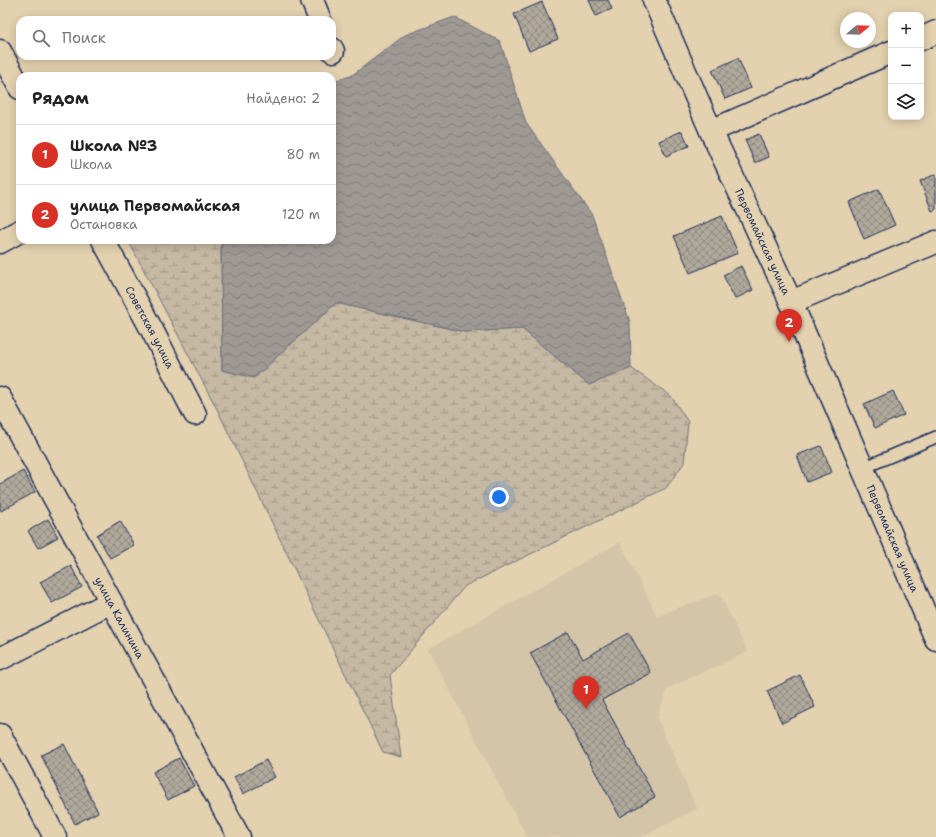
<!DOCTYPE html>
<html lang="ru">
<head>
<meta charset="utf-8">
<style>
	body { margin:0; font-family:"Shantell Sans",sans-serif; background:#f6f6f6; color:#222 }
	.controls { position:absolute; right:12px; top:12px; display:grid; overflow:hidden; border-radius:8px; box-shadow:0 2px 10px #0003 }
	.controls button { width:36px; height:36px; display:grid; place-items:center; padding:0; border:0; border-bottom:1px solid #e0e0e0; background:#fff; color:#222; font:20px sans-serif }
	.compass { position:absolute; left:840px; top:12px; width:36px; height:36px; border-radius:50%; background:#fff; box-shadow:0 2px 10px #0003; rotate:71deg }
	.you { position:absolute; left:499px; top:497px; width:14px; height:14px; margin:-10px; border:3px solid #fff; border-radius:50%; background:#1a73e8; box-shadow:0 0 0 6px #1a73e833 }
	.badge { display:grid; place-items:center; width:26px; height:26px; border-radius:50%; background:#d93025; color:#fff; font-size:13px; font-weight:700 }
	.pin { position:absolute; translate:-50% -33px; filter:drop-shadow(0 1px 2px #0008) }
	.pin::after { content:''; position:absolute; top:21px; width:14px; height:12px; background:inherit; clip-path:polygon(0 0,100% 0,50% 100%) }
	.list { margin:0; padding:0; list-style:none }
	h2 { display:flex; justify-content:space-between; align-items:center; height:52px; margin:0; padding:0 16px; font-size:17px }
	h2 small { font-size:13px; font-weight:400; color:#767676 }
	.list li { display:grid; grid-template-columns:26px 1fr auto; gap:12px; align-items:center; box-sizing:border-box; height:60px; padding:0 16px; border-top:1px solid #e0e0e0 }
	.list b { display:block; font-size:15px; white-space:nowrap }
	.list p { margin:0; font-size:13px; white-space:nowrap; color:#767676 }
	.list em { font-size:13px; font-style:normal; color:#767676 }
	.icon { flex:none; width:22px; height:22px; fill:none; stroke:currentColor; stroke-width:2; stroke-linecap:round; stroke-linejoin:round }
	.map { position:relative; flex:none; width:936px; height:837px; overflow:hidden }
	.search { position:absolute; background:#fff; box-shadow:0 2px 10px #0003; left:16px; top:16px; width:320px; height:44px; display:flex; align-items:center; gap:10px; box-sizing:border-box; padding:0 14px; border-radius:12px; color:#767676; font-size:15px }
	.panel { position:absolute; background:#fff; box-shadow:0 2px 10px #0003; left:16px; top:72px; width:320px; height:172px; border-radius:12px }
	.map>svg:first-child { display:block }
	.built { fill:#d4c5a9 }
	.wetland { fill:url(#wetland-marsh); stroke:#707480 }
	.water { fill:url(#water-waves); stroke:#6a6f7e }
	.building { fill:url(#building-cross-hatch); stroke:#1b2f5e }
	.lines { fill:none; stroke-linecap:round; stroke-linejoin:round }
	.service-casing { stroke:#1b2f5e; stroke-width:14 }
	.minor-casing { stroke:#1b2f5e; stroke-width:25 }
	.tertiary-casing { stroke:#1b2f5e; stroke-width:25 }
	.service { stroke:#e3d1af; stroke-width:11 }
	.minor { stroke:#e3d1af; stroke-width:22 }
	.tertiary { stroke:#e3d1af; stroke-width:22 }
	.labels { text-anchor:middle; stroke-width:3; stroke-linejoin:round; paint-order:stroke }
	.street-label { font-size:11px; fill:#1b2f5e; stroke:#e3d1af }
</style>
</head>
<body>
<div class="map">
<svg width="936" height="837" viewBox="0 0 936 837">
	<defs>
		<pattern id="wetland-marsh" width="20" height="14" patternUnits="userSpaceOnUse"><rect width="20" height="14" fill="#c6b9a3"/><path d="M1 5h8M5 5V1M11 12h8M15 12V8" fill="none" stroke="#a09788"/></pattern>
		<pattern id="water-waves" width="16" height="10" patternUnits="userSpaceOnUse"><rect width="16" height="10" fill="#9f9994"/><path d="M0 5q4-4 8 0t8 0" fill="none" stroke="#817d7c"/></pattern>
		<pattern id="building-cross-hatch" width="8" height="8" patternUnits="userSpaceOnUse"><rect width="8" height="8" fill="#b1a99b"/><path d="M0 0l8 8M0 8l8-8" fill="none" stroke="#8f8a82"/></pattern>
	</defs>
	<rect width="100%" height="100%" fill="#e3d1af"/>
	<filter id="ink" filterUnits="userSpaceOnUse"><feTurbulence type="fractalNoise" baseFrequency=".025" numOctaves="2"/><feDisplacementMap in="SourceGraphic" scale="8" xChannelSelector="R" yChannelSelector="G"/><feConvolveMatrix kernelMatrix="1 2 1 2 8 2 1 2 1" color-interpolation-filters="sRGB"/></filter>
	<g filter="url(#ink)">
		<!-- built -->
		<path class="built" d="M620 542 657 616 719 593 748 652 668 688 657 718 697 809 641 837H527L428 649Z"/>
		<!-- wetland -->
		<path class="wetland" d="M128 240H221L222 370 254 378 336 303 465 332 522 329 589 385 631 368 671 396 688 422 684 463 666 488 465 586 390 675 401 757 383 752 217 409Z"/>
		<!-- water -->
		<path class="water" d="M454 17 500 41 526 123 592 215 630 322 631 368 589 385 522 329 465 332 336 303 254 378 222 370 221 240H332V81L351 76 405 35Z"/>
		<!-- building -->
		<path class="building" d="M589 0H608L612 9 596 16Z
			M542 2 558 39 529 51 514 14Z
			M738 58 751 88 725 99 712 70Z
			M682 131 689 146 666 156 659 141Z
			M759 134 769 157 755 163 745 140Z
			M936 174V209L932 211 920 181Z
			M879 189 895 225 864 239 849 202Z
			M722 216 738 253 690 273 674 236Z
			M741 266 753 290 735 299 723 275Z
			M893 391 904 415 875 428 864 404Z
			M821 446 832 472 807 482 797 455Z
			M23 471 35 492 1 511 0 509V484Z
			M48 519 58 537 38 548 28 531Z
			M120 521 134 545 110 558 97 535Z
			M71 566 82 587 52 603 40 582Z
			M568 632 583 659 629 633 651 673 602 700 655 797 620 817 530 653Z
			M800 675 815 707 782 723 767 691Z
			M64 744 98 812 75 824 41 755Z
			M179 758 194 786 168 800 153 772Z
			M266 760 275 777 243 794 234 777Z"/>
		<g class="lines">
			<!-- service casing -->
			<g class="service-casing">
				<path id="service" d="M863 468 936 437"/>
			</g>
			<!-- minor casing -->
			<g class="minor-casing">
				<g id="minor">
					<path d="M312 0 320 20"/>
					<path d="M921 39 936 32"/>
					<path d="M332 49 333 51"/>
					<path d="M0 51 20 88"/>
					<path d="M711 131 891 52"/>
					<path id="s1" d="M103 240 152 330 195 414"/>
					<path d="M0 242 20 231"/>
					<path d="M791 302 936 242"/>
					<path id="s2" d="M0 398 239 837"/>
					<path d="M0 659 111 602"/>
					<path d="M0 735 55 837"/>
				</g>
			</g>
			<!-- tertiary casing -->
			<g class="tertiary-casing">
				<g id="tertiary">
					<path id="s3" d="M654 0 711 131 791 302 936 639"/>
				</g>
			</g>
			<!-- service -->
			<use href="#service" class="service"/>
			<!-- minor -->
			<use href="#minor" class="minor"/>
			<!-- tertiary -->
			<use href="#tertiary" class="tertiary"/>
		</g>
	</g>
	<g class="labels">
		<!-- street labels -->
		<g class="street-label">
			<text dy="4" stroke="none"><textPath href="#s3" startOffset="265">Первомайская улица</textPath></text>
			<text dy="4" stroke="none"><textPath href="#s1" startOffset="99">Советская улица</textPath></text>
			<text dy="4" stroke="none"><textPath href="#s3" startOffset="589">Первомайская улица</textPath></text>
			<text dy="4" stroke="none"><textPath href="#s2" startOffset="250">улица Калинина</textPath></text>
		</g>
	</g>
</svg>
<div class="controls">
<button>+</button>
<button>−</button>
<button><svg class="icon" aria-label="layers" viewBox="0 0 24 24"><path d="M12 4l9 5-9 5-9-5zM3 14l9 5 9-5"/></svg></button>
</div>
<svg class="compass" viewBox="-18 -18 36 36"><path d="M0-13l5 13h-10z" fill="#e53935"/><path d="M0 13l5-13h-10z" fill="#767676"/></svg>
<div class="you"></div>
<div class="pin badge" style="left:586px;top:709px">1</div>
<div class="pin badge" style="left:789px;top:342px">2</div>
<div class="search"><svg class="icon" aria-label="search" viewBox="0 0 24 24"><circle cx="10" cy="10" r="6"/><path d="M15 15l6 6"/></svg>Поиск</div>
<section class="panel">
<h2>Рядом<small>Найдено: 2</small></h2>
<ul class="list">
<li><span class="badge">1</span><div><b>Школа №3</b><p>Школа</p></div><em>80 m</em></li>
<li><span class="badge">2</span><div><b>улица Первомайская</b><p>Остановка</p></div><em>120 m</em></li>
</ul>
</section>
</div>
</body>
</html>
